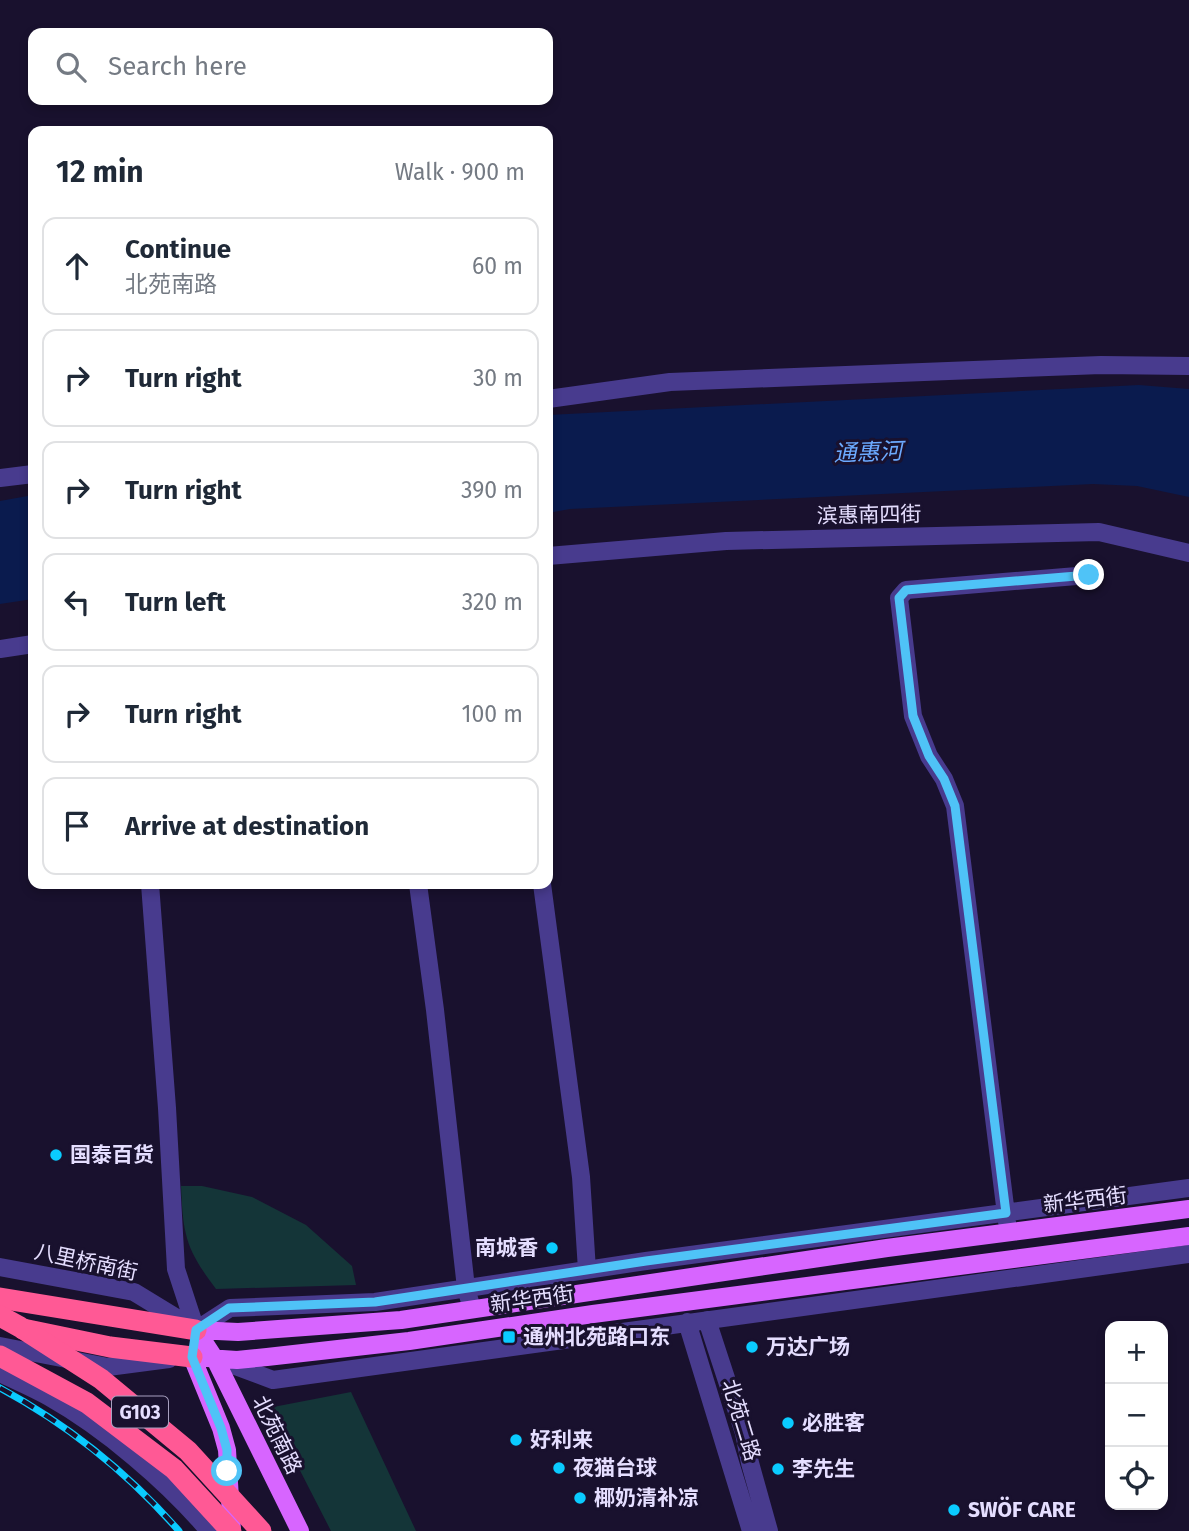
<!DOCTYPE html>
<html lang="en">
<head>
<meta charset="utf-8">
<style>
	body { margin:0; font-family:"Fira Sans","Noto Sans SC",sans-serif; background:#f6f6f7; color:#1f2937 }
	.controls { position:absolute; right:21px; bottom:21px; display:grid; overflow:hidden; border-radius:14px; box-shadow:0 4px 10px #0003 }
	.controls button { width:63px; height:63px; display:grid; place-items:center; padding:0; border:0; border-bottom:2px solid #e0e1e3; background:#fff; color:#1f2937; font:35px sans-serif }
	.stop { position:absolute; width:21px; height:21px; margin:-16px; border:5px solid #4fc3f7; border-radius:50%; background:#fff }
	.stop.end { background:#4fc3f7; border-color:#fff; box-shadow:0 2px 7px #0008 }
	.list { margin:0; padding:0; list-style:none }
	h2 { display:flex; justify-content:space-between; align-items:center; height:91px; margin:0; padding:0 28px; font-size:30px }
	h2 small { font-size:23px; font-weight:400; color:#747a83 }
	.list li { display:grid; grid-template-columns:46px 1fr auto; gap:21px; align-items:center; box-sizing:border-box; height:98px; margin:0 14px 14px; padding:0 14px; border:2px solid #e0e1e3; border-radius:14px }
	.list b { display:block; font-size:26px; white-space:nowrap }
	.list p { margin:0; font-size:23px; white-space:nowrap; color:#747a83 }
	.list em { font-size:23px; font-style:normal; color:#747a83 }
	.icon { flex:none; width:38px; height:38px; fill:none; stroke:currentColor; stroke-width:2; stroke-linecap:round; stroke-linejoin:round }
	.map { position:relative; flex:none; width:1189px; height:1531px; overflow:hidden }
	.search { position:absolute; background:#fff; box-shadow:0 4px 10px #0003; left:28px; top:28px; width:525px; height:77px; display:flex; align-items:center; gap:18px; box-sizing:border-box; padding:0 24px; border-radius:14px; color:#747a83; font-size:26px }
	.panel { position:absolute; background:#fff; box-shadow:0 4px 10px #0003; left:28px; top:126px; width:525px; height:763px; border-radius:14px }
	.map>svg:first-child { display:block }
	.green { fill:#143538 }
	.water { fill:#0a1b4e }
	.lines { fill:none; stroke-linecap:round; stroke-linejoin:round }
	.minor { stroke:#483b8e; stroke-width:18 }
	.major { stroke:#d765ff; stroke-width:18 }
	.highway { stroke:#ff5995; stroke-width:21 }
	.rail-casing { stroke:#0acbff; stroke-width:7 }
	.rail { stroke:#19112e; stroke-width:4.5; stroke-dasharray:13; stroke-linecap:butt }
	.highway-bridge { stroke:#ff5995; stroke-width:21 }
	.route { stroke:#4fc3f7; stroke-width:9 }
	.poi-dot { fill:#0acbff; stroke:#19112e; stroke-width:2.5 }
	.labels { text-anchor:middle; stroke-width:6; stroke-linejoin:round; paint-order:stroke }
	.shield { fill:#19112e; stroke:#a8a0c0; stroke-width:2 }
	.shield-label { font-size:19px; font-weight:bold; fill:#e5deff }
	.street-label { font-size:21px; fill:#e5deff; stroke:#19112e }
	.poi-label { font-size:21px; font-weight:bold; fill:#e5deff; stroke:#19112e; text-anchor:start }
	.water-label { font-size:23px; font-style:italic; fill:#6caaff; stroke:#19112e }
</style>
</head>
<body>
<div class="map">
<svg width="1189" height="1531" viewBox="0 0 1189 1531">
	<rect width="100%" height="100%" fill="#19112e"/>
	<!-- green -->
	<path class="green" d="M181 1186H202L252 1197 306 1225 352 1266 356 1285 216 1289C186 1249 183 1236 181 1186Z
		M351 1392 416 1531H331L268 1408Z"/>
	<!-- water -->
	<path class="water" d="M1139 385 1189 389V497L1137 486 1093 484 570 509 548 513V415Z
		M33 495V599L0 604V501Z"/>
	<g class="lines">
		<!-- minor -->
		<path class="minor" d="M548 399 670 382 1101 365 1189 366
			M0 478 33 474
			M548 556 726 541 1099 532 1189 553
			M0 649 33 644
			M150 884 167 1108 176 1269 196 1330
			M418 884 435 1010 466 1288 472 1309
			M542 884 581 1177 587 1270
			M1007 1222 955 806 944 779 929 756 913 716 899 598 906 590 1089 575
			M0 1267 134 1292 193 1328
			M707 1320 744 1433 750 1463 769 1531
			M687 1322 751 1531
			M196 1330 230 1308 375 1302 646 1261 1189 1188
			M0 1346 108 1367 169 1359
			M222 1361 273 1380 1189 1254
			M0 1373C16 1381 33 1388 49 1397 104 1428 168 1482 209 1531"/>
		<!-- major -->
		<path class="major" d="M196 1330 238 1332 401 1320 887 1248 1189 1209
			M196 1330 215 1359 300 1531
			M192 1357 237 1360 267 1357 409 1341 593 1314 1189 1236
			M192 1357 221 1428 227 1450 232 1531"/>
		<!-- highway -->
		<path class="highway" d="M0 1298 196 1330
			M23 1329 110 1347 192 1357
			M0 1356 87 1403 174 1469 231 1531"/>
		<!-- rail casing -->
		<g class="rail-casing">
			<path id="rail" d="M0 1388C67 1424 129 1474 179 1531"/>
		</g>
		<!-- rail -->
		<use href="#rail" class="rail"/>
		<!-- highway-bridge -->
		<path class="highway-bridge" d="M0 1316 20 1327 101 1379 188 1451 261 1531"/>
	</g>
	<g class="lines">
		<!-- route -->
		<path class="route" d="M227 1471V1450L221 1428 192 1357 196 1330 229 1308 375 1302 646 1261 1006 1213 955 806 944 779 929 756 913 716 899 598 906 590 1089 575"/>
	</g>
	<!-- markers -->
	<g class="poi-dot">
		<circle cx="56" cy="1155" r="7"/>
		<circle cx="552" cy="1248" r="7"/>
		<rect x="502" y="1330" width="14" height="14" rx="3.5"/>
		<circle cx="752" cy="1347" r="7"/>
		<circle cx="788" cy="1423" r="7"/>
		<circle cx="516" cy="1440" r="7"/>
		<circle cx="559" cy="1468" r="7"/>
		<circle cx="778" cy="1469" r="7"/>
		<circle cx="580" cy="1498" r="7"/>
		<circle cx="954" cy="1510" r="7"/>
	</g>
	<g class="labels">
		<!-- shield labels -->
		<rect class="shield" x="112" y="1396.5" width="56" height="31" rx="5"/>
		<g class="shield-label">
			<text x="140" y="1419">G103</text>
		</g>
		<!-- street labels -->
		<g class="street-label">
			<text transform="translate(869 515) rotate(-1)" y="7">滨惠南四街</text>
			<text transform="translate(1085 1200) rotate(-7)" y="7">新华西街</text>
			<text transform="translate(86 1262) rotate(12)" y="7">八里桥南街</text>
			<text transform="translate(532 1299) rotate(-8)" y="7">新华西街</text>
			<text transform="translate(741 1420) rotate(73)" y="7">北苑二路</text>
			<text transform="translate(277 1435) rotate(64)" y="7">北苑南路</text>
		</g>
		<!-- poi labels -->
		<g class="poi-label">
			<text x="70" y="1162">国泰百货</text>
			<text x="538" y="1255" text-anchor="end">南城香</text>
			<text x="523" y="1344">通州北苑路口东</text>
			<text x="766" y="1354">万达广场</text>
			<text x="802" y="1430">必胜客</text>
			<text x="530" y="1447">好利来</text>
			<text x="573" y="1475">夜猫台球</text>
			<text x="792" y="1476">李先生</text>
			<text x="594" y="1505">椰奶清补凉</text>
			<text x="968" y="1517">SWÖF CARE</text>
		</g>
		<!-- water labels -->
		<g class="water-label">
			<text transform="translate(868 452) rotate(-2)" y="8">通惠河</text>
		</g>
	</g>
</svg>
<div class="controls">
<button>+</button>
<button>−</button>
<button><svg class="icon" aria-label="locate" viewBox="0 0 24 24"><circle cx="12" cy="12" r="6"/><path d="M12 2v4M12 18v4M2 12h4M18 12h4"/></svg></button>
</div>
<div class="stop" style="left:227px;top:1471px"></div>
<div class="stop end" style="left:1089px;top:575px"></div>
<div class="search"><svg class="icon" aria-label="search" viewBox="0 0 24 24"><circle cx="10" cy="10" r="6"/><path d="M15 15l6 6"/></svg>Search here</div>
<section class="panel">
<h2>12 min<small>Walk · 900 m</small></h2>
<ul class="list">
<li><svg class="icon" aria-label="ahead" viewBox="0 0 24 24"><path d="M12 20V5M6 11l6-6 6 6"/></svg><div><b>Continue</b><p>北苑南路</p></div><em>60 m</em></li>
<li><svg class="icon" aria-label="right" viewBox="0 0 24 24"><path d="M7 20v-9h11M14 6l5 5-5 5"/></svg><div><b>Turn right</b></div><em>30 m</em></li>
<li><svg class="icon" aria-label="right" viewBox="0 0 24 24"><path d="M7 20v-9h11M14 6l5 5-5 5"/></svg><div><b>Turn right</b></div><em>390 m</em></li>
<li><svg class="icon" aria-label="left" viewBox="0 0 24 24"><path d="M17 20v-9H6M10 6l-5 5 5 5"/></svg><div><b>Turn left</b></div><em>320 m</em></li>
<li><svg class="icon" aria-label="right" viewBox="0 0 24 24"><path d="M7 20v-9h11M14 6l5 5-5 5"/></svg><div><b>Turn right</b></div><em>100 m</em></li>
<li><svg class="icon" aria-label="arrive" viewBox="0 0 24 24"><path d="M6 21V4h12l-3 4 3 4H6"/></svg><div><b>Arrive at destination</b></div></li>
</ul>
</section>
</div>
</body>
</html>
